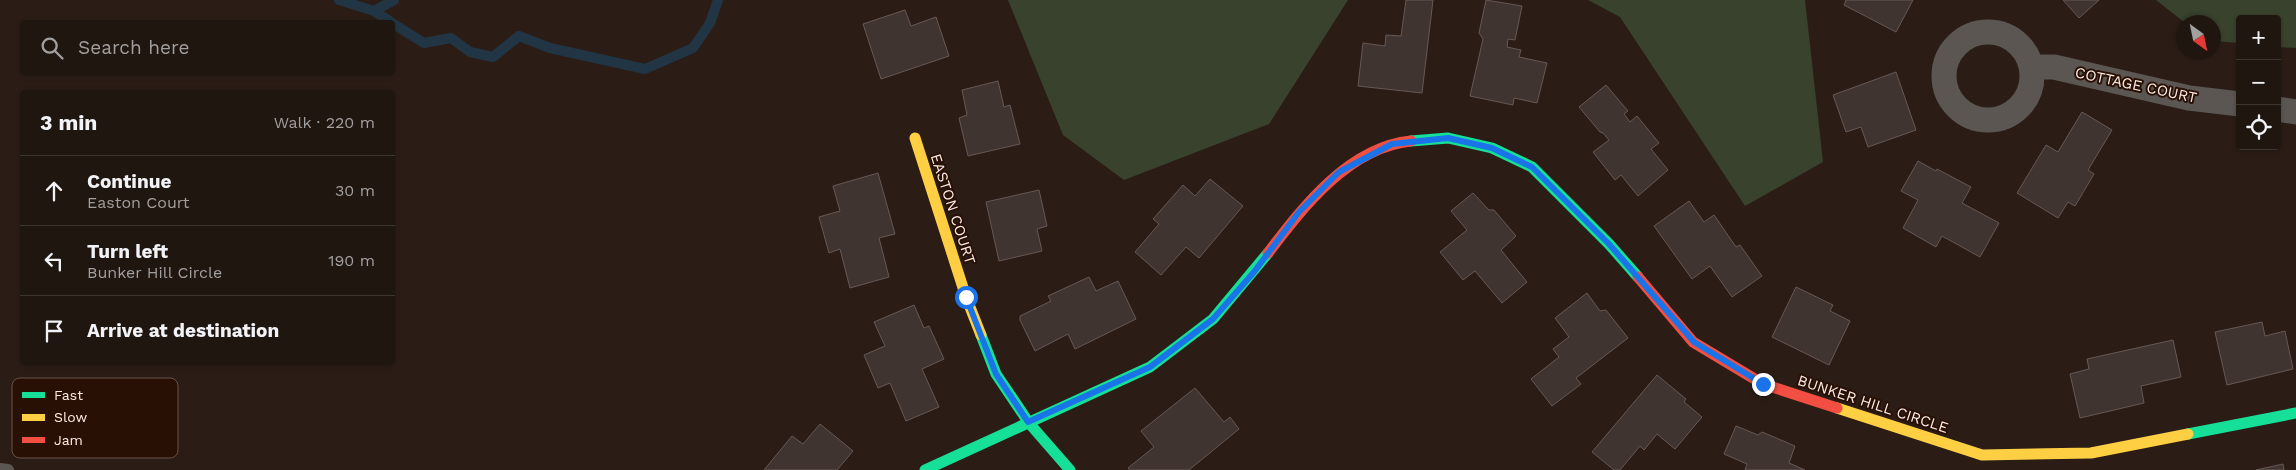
<!DOCTYPE html>
<html lang="en">
<head>
<meta charset="utf-8">
<style>
	body { margin:0; font-family:"Work Sans",sans-serif; background:#281f19; color:#f1f3f6 }
	.controls { position:absolute; right:15px; top:15px; display:grid; overflow:hidden; border-radius:5px; box-shadow:0 1px 4px #0004 }
	.controls button { width:45px; height:45px; display:grid; place-items:center; padding:0; border:0; border-bottom:1px solid #3d3530; background:#201610; color:#f1f3f6; font:25px sans-serif }
	.compass { position:absolute; left:2176px; top:15px; width:45px; height:45px; border-radius:50%; background:#201610; box-shadow:0 1px 4px #0004; rotate:147deg }
	.stop { position:absolute; width:15px; height:15px; margin:-11px; border:4px solid #1a73e8; border-radius:50%; background:#fff }
	.stop.end { background:#1a73e8; border-color:#fff; box-shadow:0 1px 5px #0008 }
	.list { margin:0; padding:0; list-style:none }
	h2 { display:flex; justify-content:space-between; align-items:center; height:65px; margin:0; padding:0 20px; font-size:21px }
	h2 small { font-size:16px; font-weight:400; color:#a29f9f }
	.list li { display:grid; grid-template-columns:32px 1fr auto; gap:15px; align-items:center; box-sizing:border-box; height:70px; padding:0 20px; border-top:1px solid #3d3530 }
	.list b { display:block; font-size:19px; white-space:nowrap }
	.list p { margin:0; font-size:16px; white-space:nowrap; color:#a29f9f }
	.list em { font-size:16px; font-style:normal; color:#a29f9f }
	.icon { flex:none; width:28px; height:28px; fill:none; stroke:currentColor; stroke-width:2; stroke-linecap:round; stroke-linejoin:round }
	.map { position:relative; flex:none; width:2296px; height:470px; overflow:hidden }
	.search { position:absolute; background:#201610; box-shadow:0 1px 4px #0004; left:20px; top:20px; width:375px; height:55px; display:flex; align-items:center; gap:12px; box-sizing:border-box; padding:0 18px; border-radius:5px; color:#a29f9f; font-size:19px }
	.panel { position:absolute; background:#201610; box-shadow:0 1px 4px #0004; left:20px; top:90px; width:375px; height:275px; border-radius:5px }
	.map>svg:first-child { display:block }
	.green { fill:#39422d }
	.lines { fill:none; stroke-linecap:round; stroke-linejoin:round }
	.stream { stroke:#213544; stroke-width:10 }
	.building { fill:#403431; stroke:#665855 }
	.lane { stroke:#5b5652; stroke-width:12 }
	.street { stroke:#5b5652; stroke-width:25 }
	.fast { stroke:#16e098; stroke-width:11 }
	.slow { stroke:#ffcf43; stroke-width:11 }
	.jam { stroke:#f24e42; stroke-width:11 }
	.route { stroke:#1a73e8; stroke-width:6 }
	.labels { text-anchor:middle; stroke-width:4; stroke-linejoin:round; paint-order:stroke }
	.street-label { font-size:15px; fill:#feece4; stroke:#281005 }
	.key { fill:#281005; stroke:#685248; stroke-width:1 }
	.key-label { font-size:14px; fill:#feece4 }
</style>
</head>
<body>
<div class="map">
<svg width="2296" height="470" viewBox="0 0 2296 470">
	<rect width="100%" height="100%" fill="#2b1d16"/>
	<!-- green -->
	<path class="green" d="M1008 0H1348L1269 124 1124 180 1063 135Z
		M1588 0H1805L1823 162 1745 206 1620 17Z
		M2156 0H2296V48L2277 47V19H2240V43L2214 41V22H2184Z"/>
	<g class="lines">
		<!-- stream -->
		<path class="stream" d="M339 0 374 11 391 22
			M374 11 394 0
			M392 23 424 43 451 38 470 52 493 57 519 36 550 48 645 69 693 48 710 23 718 0"/>
	</g>
	<!-- building -->
	<path class="building" d="M1406 0H1433L1422 93 1358 86 1363 43 1385 46 1386 35 1401 36Z
		M1486 0 1522 6 1515 40 1508 39 1507 47 1521 50 1519 57 1547 63 1537 103 1514 98 1513 105 1470 96 1483 39 1479 33Z
		M1846 0H1913L1896 32 1844 5Z
		M2063 0H2099L2079 18Z
		M905 10 911 26 936 17 949 56 881 79 863 24Z
		M1896 72 1916 130 1868 147 1861 127 1846 132 1833 95Z
		M998 81 1004 107 1010 105 1020 144 968 156 959 118 967 115 962 90Z
		M1606 85 1628 111 1624 114 1630 122 1637 116 1659 143 1651 149 1668 170 1638 196 1621 175 1615 180 1593 152 1609 140 1603 133 1600 132 1579 107Z
		M2082 112 2112 130 2088 170 2094 174 2075 206 2068 202 2058 218 2017 193 2046 145 2058 152Z
		M1918 161 1936 171 1937 169 1971 187 1962 203 1999 223 1980 257 1942 236 1936 247 1903 228 1918 200 1901 191Z
		M878 173 895 234 879 238 889 277 850 288 840 249 829 253 819 217 840 211 833 186Z
		M1210 179 1243 206 1199 258 1186 247 1161 275 1135 252 1159 224 1153 219 1183 185 1195 196Z
		M1039 190 1047 226 1037 229 1042 251 999 261 986 202Z
		M1473 193 1489 210H1494L1516 236 1501 250 1527 282 1502 303 1475 271 1463 280 1440 252 1467 230 1451 211Z
		M1689 201 1704 222 1714 215 1736 247 1740 245 1762 276 1732 297 1710 266 1692 279 1654 226Z
		M1089 277 1096 291 1118 281 1136 319 1075 349 1068 334 1035 351 1020 320V316L1051 301 1048 296Z
		M1796 287 1833 305 1830 311 1850 321 1829 365 1772 337Z
		M1587 293 1600 311 1606 310 1628 338 1576 378 1581 384 1552 406 1531 379 1559 357 1553 349 1569 337 1555 318Z
		M914 305 924 328 929 326 944 359 922 369 939 407 906 421 890 383 878 388 864 355 885 346 874 322Z
		M2262 322 2265 336 2285 331 2293 369 2227 385 2215 332Z
		M2173 340 2181 377 2141 386 2144 403 2080 418 2070 374 2089 369 2087 359Z
		M1657 375 1686 399 1684 402 1702 417 1675 449 1657 434 1644 450 1640 446 1620 470H1614L1592 452Z
		M1195 388 1224 422 1230 417 1239 429 1189 470H1130L1128 468 1154 447 1141 431Z
		M820 424 853 451 837 470H764L792 436 803 444Z
		M1736 426 1758 435 1762 432 1795 446 1789 463 1805 470H1745L1747 464 1724 454Z
		M2283 464 2284 470H2256Z"/>
	<g class="lines">
		<!-- lane -->
		<path class="lane" d="M0 469 8 470"/>
		<!-- street -->
		<path class="street" d="M1944 76a44 44 0 1 1 88 0a44 44 0 1 1-88 0Z
			M2032 67H2054L2189 98 2240 104
			M2277 109 2296 112"/>
		<!-- fast -->
		<path class="fast" d="M1411 141 1448 138 1492 148 1532 167 1609 244 1638 277
			M981 335 996 374 1029 423 1070 470
			M2188 434 2296 413
			M925 470 1150 367 1213 319 1268 253"/>
		<!-- slow -->
		<path class="slow" d="M915 138 966 297 981 335
			M1837 408 1982 455 2091 453 2188 434"/>
		<!-- jam -->
		<path class="jam" d="M1268 253C1303 207 1349 147 1411 141
			M1638 277 1693 342 1763 384 1837 408"/>
	</g>
	<g class="lines">
		<!-- route -->
		<path class="route" d="M966 297 996 374 1028 422 1150 367 1213 319 1254 272 1299 212 1339 172 1392 144 1448 138 1492 148 1532 167 1609 244 1694 342 1763 384"/>
	</g>
	<g class="labels">
		<!-- street labels -->
		<g class="street-label">
			<text transform="translate(2136 85) rotate(12)" y="5">COTTAGE COURT</text>
			<text transform="translate(953 209) rotate(72)" y="5">EASTON COURT</text>
			<text transform="translate(1873 404) rotate(18)" y="5">BUNKER HILL CIRCLE</text>
		</g>
	</g>
	<!-- legend -->
	<rect x="12" y="378" width="166" height="80" rx="8" class="key"/>
	<rect x="22" y="392" width="23" height="6" fill="#16e098"/>
	<rect x="22" y="414" width="23" height="7" fill="#ffcf43"/>
	<rect x="22" y="437" width="23" height="6" fill="#f24e42"/>
	<g class="key-label">
		<text x="54" y="400">Fast</text>
		<text x="54" y="422">Slow</text>
		<text x="54" y="445">Jam</text>
	</g>
</svg>
<div class="controls">
<button>+</button>
<button>−</button>
<button><svg class="icon" aria-label="locate" viewBox="0 0 24 24"><circle cx="12" cy="12" r="6"/><path d="M12 2v4M12 18v4M2 12h4M18 12h4"/></svg></button>
</div>
<svg class="compass" viewBox="-18 -18 36 36"><path d="M0-13l5 13h-10z" fill="#e53935"/><path d="M0 13l5-13h-10z" fill="#a29f9f"/></svg>
<div class="stop" style="left:966px;top:297px"></div>
<div class="stop end" style="left:1763px;top:384px"></div>
<div class="search"><svg class="icon" aria-label="search" viewBox="0 0 24 24"><circle cx="10" cy="10" r="6"/><path d="M15 15l6 6"/></svg>Search here</div>
<section class="panel">
<h2>3 min<small>Walk · 220 m</small></h2>
<ul class="list">
<li><svg class="icon" aria-label="ahead" viewBox="0 0 24 24"><path d="M12 20V5M6 11l6-6 6 6"/></svg><div><b>Continue</b><p>Easton Court</p></div><em>30 m</em></li>
<li><svg class="icon" aria-label="left" viewBox="0 0 24 24"><path d="M17 20v-9H6M10 6l-5 5 5 5"/></svg><div><b>Turn left</b><p>Bunker Hill Circle</p></div><em>190 m</em></li>
<li><svg class="icon" aria-label="arrive" viewBox="0 0 24 24"><path d="M6 21V4h12l-3 4 3 4H6"/></svg><div><b>Arrive at destination</b></div></li>
</ul>
</section>
</div>
</body>
</html>
